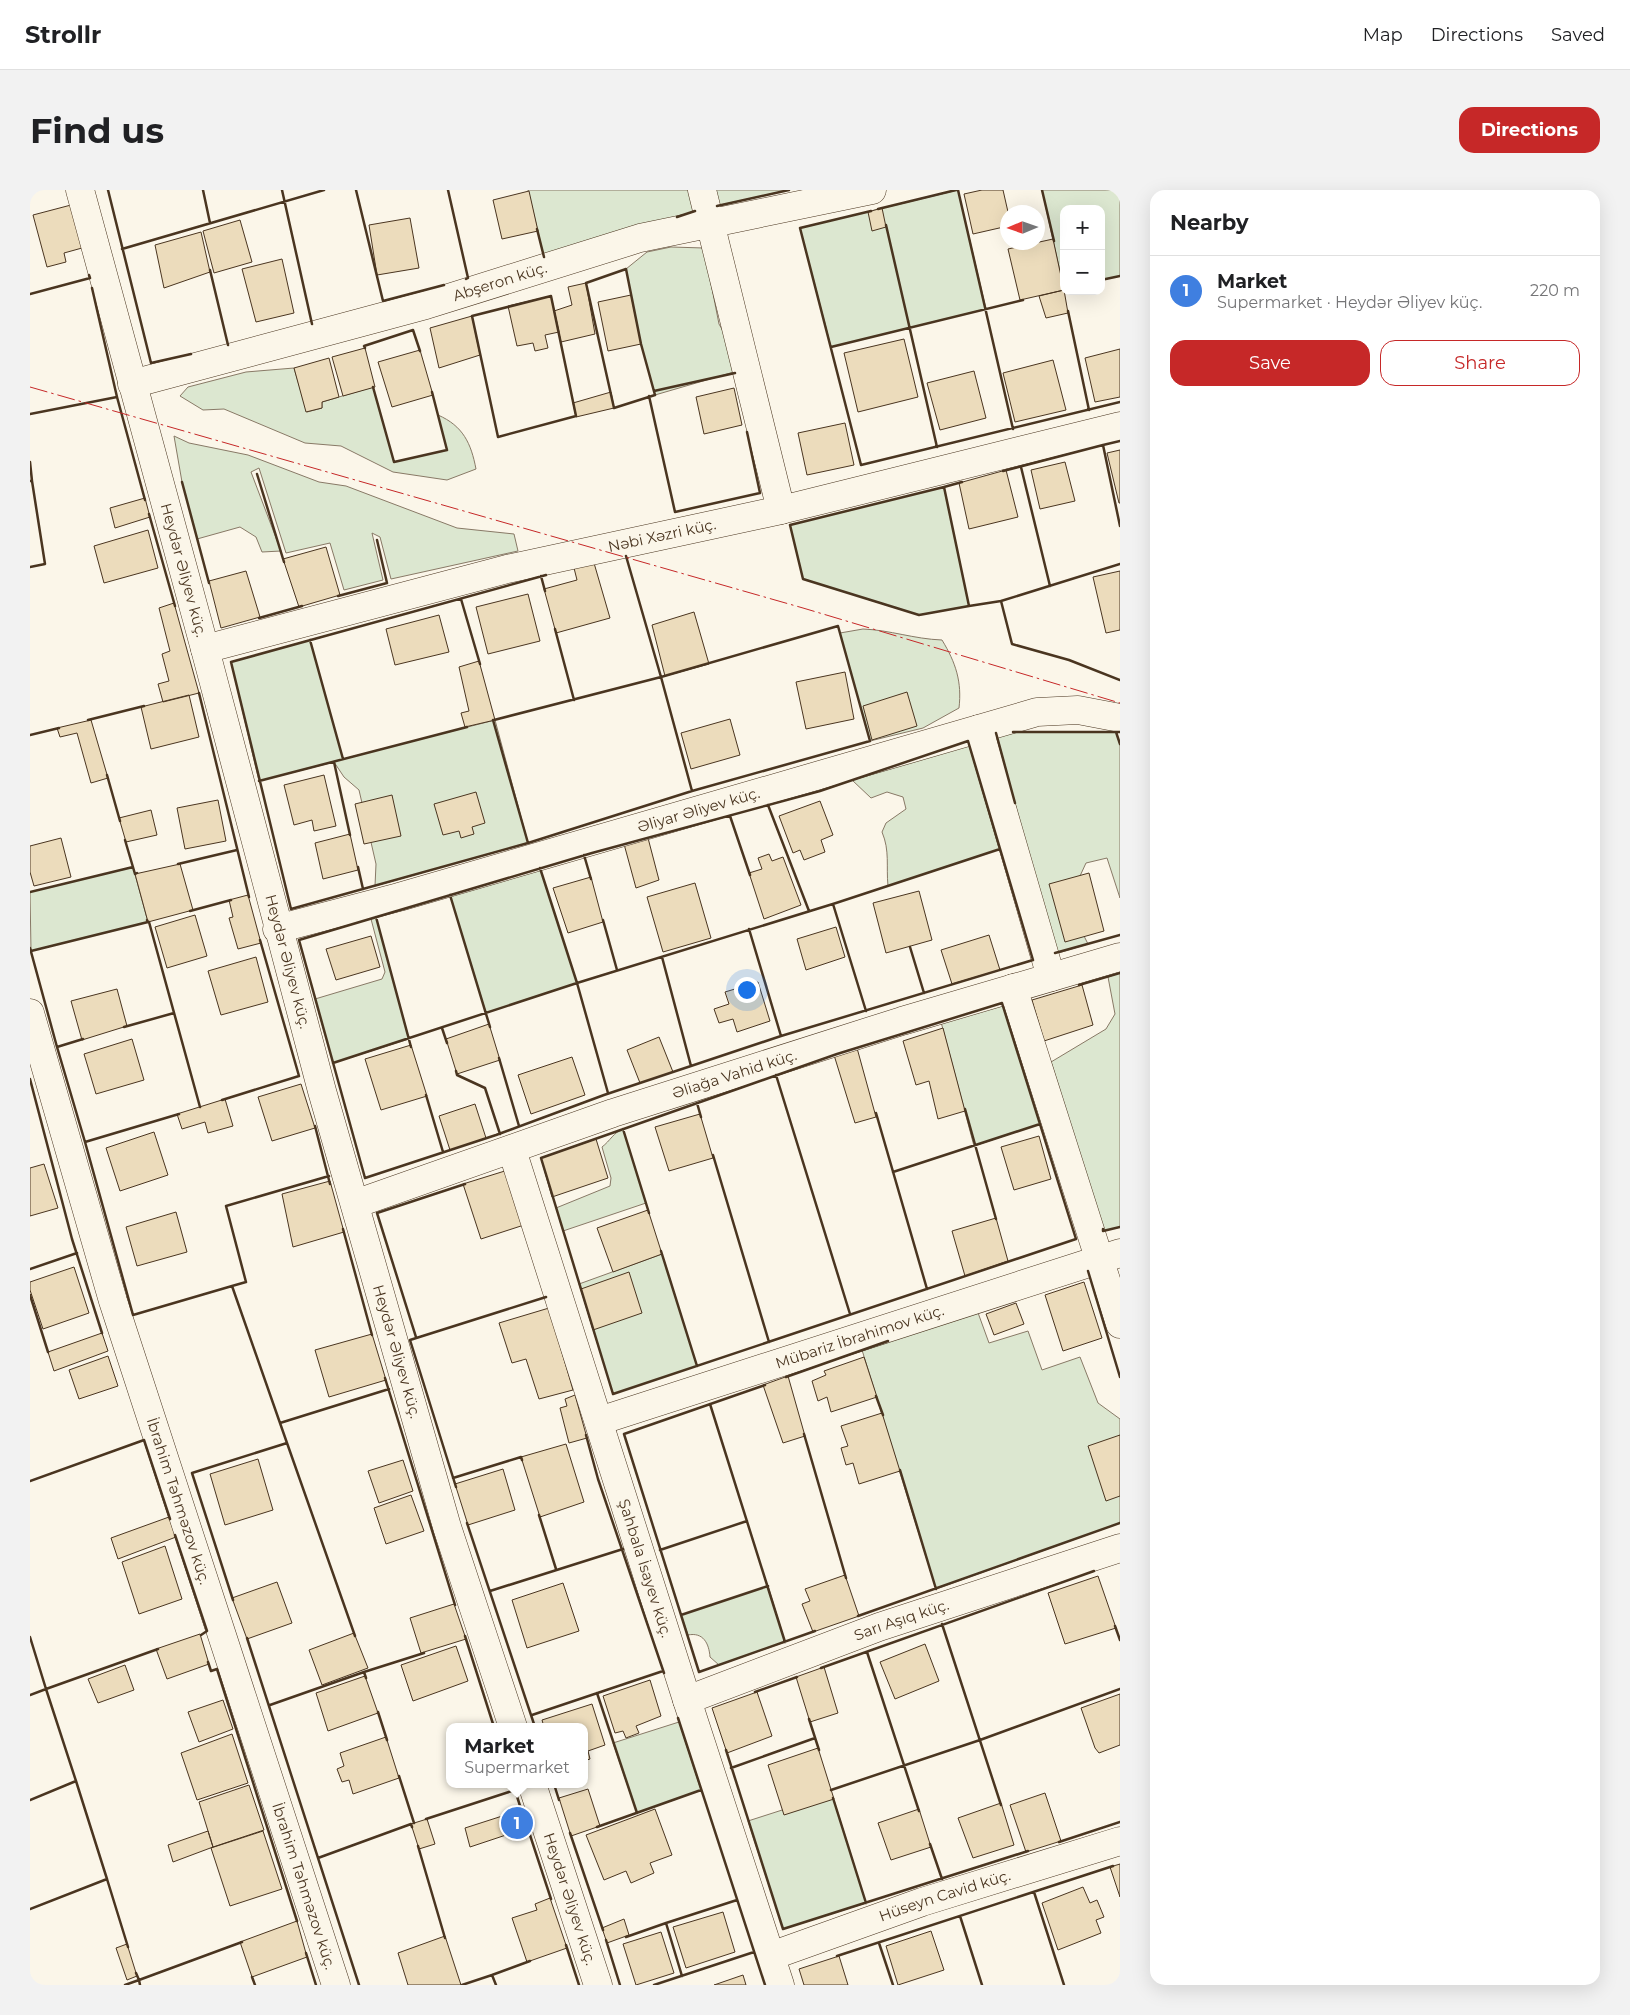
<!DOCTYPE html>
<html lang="en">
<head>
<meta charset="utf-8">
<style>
	body { margin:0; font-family:Montserrat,sans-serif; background:#f2f2f2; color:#202124 }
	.controls { position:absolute; right:15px; top:15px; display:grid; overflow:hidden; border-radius:10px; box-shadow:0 5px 20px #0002 }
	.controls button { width:45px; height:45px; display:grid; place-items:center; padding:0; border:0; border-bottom:1px solid #e0e0e0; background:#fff; color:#202124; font:25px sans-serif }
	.compass { position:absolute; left:970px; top:15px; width:45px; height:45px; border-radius:50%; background:#fff; box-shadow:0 5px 20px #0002; rotate:268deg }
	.you { position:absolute; left:716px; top:799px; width:18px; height:18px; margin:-12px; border:4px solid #fff; border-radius:50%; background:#1a73e8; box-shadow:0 0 0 8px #1a73e833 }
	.badge { display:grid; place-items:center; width:32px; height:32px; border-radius:50%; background:#c62828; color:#fff; font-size:16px; font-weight:700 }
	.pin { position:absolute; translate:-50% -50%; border:2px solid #fff; box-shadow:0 1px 5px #0006 }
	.popup { position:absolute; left:416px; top:1533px; width:142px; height:65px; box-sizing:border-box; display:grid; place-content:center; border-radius:10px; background:#fff; filter:drop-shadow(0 1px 4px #0005); font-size:16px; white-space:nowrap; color:#757577 }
	.popup b { font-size:19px; color:#202124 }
	.popup::after { content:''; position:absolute; left:50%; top:100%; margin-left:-10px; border:10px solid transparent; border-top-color:#fff }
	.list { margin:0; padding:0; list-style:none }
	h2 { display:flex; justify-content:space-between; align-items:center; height:65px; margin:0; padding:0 20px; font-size:21px }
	h2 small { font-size:16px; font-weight:400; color:#757577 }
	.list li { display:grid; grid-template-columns:32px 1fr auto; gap:15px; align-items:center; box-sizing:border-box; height:70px; padding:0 20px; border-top:1px solid #e0e0e0 }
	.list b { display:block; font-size:19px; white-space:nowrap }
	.list p { margin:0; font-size:16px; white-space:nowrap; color:#757577 }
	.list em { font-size:16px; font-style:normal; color:#757577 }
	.actions { display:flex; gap:10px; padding:15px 20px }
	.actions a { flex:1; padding:11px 0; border:1px solid #c62828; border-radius:15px; text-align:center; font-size:18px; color:#c62828 }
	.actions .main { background:#c62828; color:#fff }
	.map { position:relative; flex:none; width:1090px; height:1795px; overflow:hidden; border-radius:15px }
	header { display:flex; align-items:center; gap:30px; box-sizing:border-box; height:70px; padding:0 25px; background:#fff; border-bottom:1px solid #e0e0e0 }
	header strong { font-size:24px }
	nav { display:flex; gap:28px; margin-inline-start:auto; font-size:18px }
	.intro { display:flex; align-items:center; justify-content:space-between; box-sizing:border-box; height:120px; padding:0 30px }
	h1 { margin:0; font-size:35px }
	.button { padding:12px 22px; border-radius:15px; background:#c62828; color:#fff; font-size:18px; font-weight:700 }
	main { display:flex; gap:30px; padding:0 30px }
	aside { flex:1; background:#fff; border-radius:15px; box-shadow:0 5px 20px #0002 }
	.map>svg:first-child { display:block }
	.green { fill:#dce7d0; stroke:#887966 }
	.building { fill:#ecdcbc; stroke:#4a3520 }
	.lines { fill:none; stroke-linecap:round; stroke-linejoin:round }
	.minor-casing { stroke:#4a3520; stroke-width:29 }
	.minor { stroke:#fbf6e9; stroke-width:28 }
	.wall { stroke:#4a3520; stroke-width:2.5 }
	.power { stroke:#c62828; stroke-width:1; stroke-dasharray:18 4 2.5 4; stroke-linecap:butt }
	.labels { text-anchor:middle; stroke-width:4; stroke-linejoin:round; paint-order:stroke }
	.street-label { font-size:15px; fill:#4a3520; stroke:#fbf6e9 }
</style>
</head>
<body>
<header>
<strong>Strollr</strong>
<nav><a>Map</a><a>Directions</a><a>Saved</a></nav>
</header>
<div class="intro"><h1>Find us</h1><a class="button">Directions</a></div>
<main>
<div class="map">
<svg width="1090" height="1795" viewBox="0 0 1090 1795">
	<rect width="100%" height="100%" fill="#fbf6e9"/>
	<!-- green -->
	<path class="green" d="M498 0H660L666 21 514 67Z
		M682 0H759L686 16Z
		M928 0 956 119 801 157 770 38Z
		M1012 0H1090V86L1071 90V19H1034V100Z
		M641 57 674 58 689 134 703 159 704 182 625 205 611 154 596 79 617 62Z
		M264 178 277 222 292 218V212L343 197 364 272 417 260 408 225C433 236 441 253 446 279L417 290 363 282 311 256 275 253 194 219 173 220 150 206 158 197 216 182Z
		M144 246 159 253 218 265 289 292 316 296 427 338 484 344 488 361 361 389 350 347 342 343 353 390 314 400 300 353 256 363 229 278 221 282 251 361 232 362 226 347 210 337 167 349 152 292Z
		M914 297 939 416 889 425 773 389 760 335Z
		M833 439C860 440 884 449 912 450 926 473 932 492 929 518L893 538 840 551 810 443Z
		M280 450 313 569 465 530 498 653 345 696 346 674 329 600 314 587 304 572 229 591 201 472Z
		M966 542H1086L1090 554V708L1077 668 1056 673 1050 686 1054 746 1058 754 1025 764Z
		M938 551 970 659 858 696C856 676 860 661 852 642L856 633 876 619 873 607 857 602 841 608 822 590Z
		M103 677 118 732 1 761 0 702Z
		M510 678 547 793 456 823 420 705Z
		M346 727 379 849 303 873 285 809 352 789 355 782 341 729Z
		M1090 783V1037L1073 1041 1021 872 1076 839 1085 824 1078 787Z
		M972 813 1010 934 944 956 911 832Z
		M593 939 616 1013 533 1041 526 1018 580 996 581 988 572 957C580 951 584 942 593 939Z
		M632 1064 667 1176 583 1204 549 1094Z
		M947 1120 959 1153 998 1141 1012 1180 1050 1167 1068 1213 1090 1229V1333L906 1399 832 1160Z
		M738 1396 755 1452 689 1475 680 1467C679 1453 673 1442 658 1445L651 1425Z
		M649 1532 671 1600 607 1623 583 1553Z
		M802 1604 836 1713 753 1739 718 1631Z"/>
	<!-- building -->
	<path class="building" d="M952 0H973L978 22V36L943 44 934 4Z
		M499 1 508 41 472 49 463 10Z
		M41 15 52 58 34 63 36 72 17 77 3 25Z
		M852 18 856 37 842 41 838 22Z
		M380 28 389 78 347 85 339 35Z
		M210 30 222 72 184 83 173 41Z
		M171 42 180 82 134 98 125 55Z
		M1023 49 1034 100 990 110 978 59Z
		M252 69 264 123 226 132 212 79Z
		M556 93 565 144 531 152 524 121 542 115 538 97Z
		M1034 100 1038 123 1016 128 1009 106Z
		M601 105 611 154 578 161 568 112Z
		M521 106 529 142 515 145 518 158 505 161 503 153 487 156 478 116Z
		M442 126 450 165 409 178 400 138Z
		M874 149 888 207 828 222 814 163Z
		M335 158 345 197 313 206 302 167Z
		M1090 159V207L1065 212 1055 168Z
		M390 160 403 205 362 217 348 172Z
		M299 168 309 207 292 212V218L276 222 264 178Z
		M1023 170 1036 220 985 232 973 183Z
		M944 181 956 228 910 240 897 193Z
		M704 198 712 235 674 244 666 207Z
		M581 202 584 218 546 227 543 213Z
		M815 233 824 275 777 285 768 243Z
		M1090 260V313H1089L1077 263Z
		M1035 272 1045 311 1010 319 1001 280Z
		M976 280 988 327 939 339 929 293Z
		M115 308 120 327 85 338 80 318Z
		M118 340 128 378 74 393 64 356Z
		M296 357 310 405 269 417 253 369Z
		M564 373 580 428 526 443 514 399 547 390 544 378Z
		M216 381 230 427 191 438 179 391Z
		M1090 381V440L1076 443 1063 387Z
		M498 404 510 451 458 464 446 417Z
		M144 413 169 503 133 512 128 494 139 491 132 464 140 461 129 418Z
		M664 422 679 474 635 486 622 435Z
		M409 425 419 462 365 475 356 439Z
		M449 471 465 530 435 537 431 523 439 521 429 477Z
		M815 482 824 529 776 539 766 492Z
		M877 502 887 536 842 550 833 516Z
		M159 505 169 547 121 559 111 517Z
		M700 529 710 565 661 579 651 543Z
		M61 530 78 588 61 593 47 543 30 547 27 538Z
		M294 585 306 636 284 641 282 630 264 635 254 595Z
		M446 602 455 633 442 637 444 644 431 648 429 641 413 645 404 614Z
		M362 605 371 646 334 654 325 614Z
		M188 610 196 651 155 659 147 618Z
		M790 611 803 645 791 650 795 662 774 670 770 660 763 663 749 626Z
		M121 620 127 645 96 652 89 628Z
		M320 644 328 680 293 689 285 653Z
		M31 648 41 687 4 696 0 682V656Z
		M618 648 629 690 606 698 594 654Z
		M739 664 742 671 753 667 771 715 734 729 719 683 732 679 728 668Z
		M150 674 163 720 118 732 105 684Z
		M1059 683 1074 741 1035 752 1019 694Z
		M561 687 573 732 538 743 523 698Z
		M665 693 681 748 633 762 617 707Z
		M889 701 902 750 856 763 843 713Z
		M218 705 231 753 208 759 199 728 203 727 199 710Z
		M165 725 177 766 137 778 125 737Z
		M806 737 815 767 776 780 767 749Z
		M959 745 970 780 922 794 911 760Z
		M341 746 350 777 306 790 296 759Z
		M226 767 238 812 191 825 178 781Z
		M728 792 740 831 707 842 703 829 689 833 684 819 699 814 695 802Z
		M1052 795 1063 835 1014 851 1002 810Z
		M87 799 97 836 52 850 41 811Z
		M459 834 470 870 427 884 416 849Z
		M913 838 935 921 908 929 899 891 886 895 873 851Z
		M629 847 643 882 610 893 597 860Z
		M102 849 114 890 66 904 54 864Z
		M381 855 397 906 351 920 335 869Z
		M827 858 846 927 825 933 804 865Z
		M542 867 555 905 501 924 488 885Z
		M271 894 285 938 242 951 228 907Z
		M195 909 203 936 178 943 175 932 152 939 147 924Z
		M445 914 456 948 420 960 409 926Z
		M670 924 683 968 639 981 625 937Z
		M124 942 138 985 90 1001 76 958Z
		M1009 946 1021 989 984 1000 971 957Z
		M566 949 578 988 522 1007 511 968Z
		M14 974 28 1018 0 1026V978Z
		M478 980 494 1035 451 1049 433 994Z
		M300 991 314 1042 263 1057 252 1004Z
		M618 1020 632 1064 583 1082 567 1038Z
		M146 1022 157 1062 107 1076 96 1037Z
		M966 1028 978 1071 935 1086 922 1041Z
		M44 1077 59 1123 13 1139 0 1100V1092Z
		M599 1082 612 1123 563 1140 551 1099Z
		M1054 1092 1072 1148 1033 1161 1015 1105Z
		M986 1113 994 1134 964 1145 956 1124Z
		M519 1118 543 1200 509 1209 496 1169 482 1173 469 1133Z
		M72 1143 78 1161 24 1181 18 1162Z
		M342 1144 356 1190 299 1207 285 1160Z
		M78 1166 88 1196 49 1209 39 1180Z
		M834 1167 847 1207 801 1222 797 1207 788 1211 782 1191 796 1185 794 1181Z
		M758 1186 775 1246 753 1253 733 1195Z
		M545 1205 557 1248 539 1253 530 1218 537 1216 535 1209Z
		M852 1223 870 1281 829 1294 823 1273 816 1275 811 1258 818 1256 811 1236Z
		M1090 1245V1306L1076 1311 1058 1256Z
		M536 1254 554 1312 510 1327 491 1267Z
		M228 1269 243 1320 195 1335 180 1284Z
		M373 1270 383 1301 349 1313 338 1281Z
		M473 1279 485 1320 438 1335 425 1294Z
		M381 1305 394 1341 356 1354 344 1318Z
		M139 1327 146 1347 88 1369 81 1348Z
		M135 1356 152 1409 109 1424 92 1372Z
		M815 1385 829 1426 783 1442 772 1414 780 1411 775 1399Z
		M1068 1386 1086 1438 1035 1454 1018 1403Z
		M247 1392 262 1433 217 1449 202 1408Z
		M533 1393 549 1441 497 1458 482 1410Z
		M424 1414 436 1449 391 1463 380 1428Z
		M324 1443 338 1478 292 1495 279 1460Z
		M170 1444 179 1474 137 1489 126 1459Z
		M895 1454 909 1491 865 1509 850 1472Z
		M426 1456 438 1491 383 1511 371 1475Z
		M95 1475 104 1500 68 1513 58 1489Z
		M794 1477 808 1523 780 1532 766 1487Z
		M335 1486 348 1523 298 1541 286 1503Z
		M620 1490 631 1526 606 1536 609 1543 596 1548 593 1541 585 1543 573 1506Z
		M727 1502 742 1546 697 1563 682 1518Z
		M1090 1504V1555L1069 1563 1065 1558 1051 1518Z
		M193 1510 203 1539 169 1552 158 1522Z
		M562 1514 575 1555 558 1561 560 1569 554 1571V1537H514L512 1530Z
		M202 1544 218 1593 167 1610 151 1563Z
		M356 1547 369 1588 323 1604 319 1590 312 1592 307 1579 314 1576 310 1563Z
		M788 1558 804 1609 754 1625 738 1575Z
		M219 1595 234 1640 183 1657 169 1612Z
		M558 1599 570 1636 541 1646 529 1608Z
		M1015 1603 1031 1651 996 1662 980 1615Z
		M971 1613 984 1655 943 1668 928 1628Z
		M625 1619 642 1665 620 1673 624 1683 601 1693 596 1681 574 1690 556 1645Z
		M889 1619 901 1657 861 1670 848 1633Z
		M491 1620 497 1638 440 1657 435 1638Z
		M397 1629 405 1654 389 1659 381 1634Z
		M178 1641 183 1657 143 1672 138 1655Z
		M233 1641 252 1699 200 1716 181 1658Z
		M1090 1674V1707L1080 1677Z
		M1053 1697 1060 1713 1067 1710 1074 1727 1066 1730 1071 1743 1028 1760 1012 1713Z
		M520 1708 537 1758 497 1772 482 1728 507 1720 505 1714Z
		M693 1722 705 1762 656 1778 643 1737Z
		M594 1729 599 1745 577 1753 572 1738Z
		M267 1731 277 1767 222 1787 210 1752Z
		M901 1741 914 1780 868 1795 856 1756Z
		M631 1742 644 1783 606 1795 593 1754Z
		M415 1746 431 1795H378L368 1763Z
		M97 1754 107 1786 97 1790 86 1758Z
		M809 1766 818 1795H774L769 1779Z
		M713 1785 716 1795H684Z"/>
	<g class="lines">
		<!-- minor casing -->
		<g class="minor-casing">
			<g id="minor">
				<path id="s1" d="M50 0 175 459 292 901 417 1337 483 1537"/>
				<path d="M672 0 751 320"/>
				<path id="s2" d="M102 194 396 115 610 48 842 0"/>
				<path id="s3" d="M175 459 477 379 751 320 1090 236"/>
				<path d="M949 539 1021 787"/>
				<path id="s4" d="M247 739 369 707 1007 522 1048 520 1090 528"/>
				<path d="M983 798 1090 1134"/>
				<path id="s5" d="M0 823 83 1111 306 1795"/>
				<path id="s6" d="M482 960 657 1510 750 1795"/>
				<path id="s7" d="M325 1014 583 923 872 831 1090 767"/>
				<path id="s8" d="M569 1231 1090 1063"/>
				<path id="s9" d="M657 1510 849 1437 1090 1358"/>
				<path id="s10" d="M502 1594 568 1795"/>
				<path id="s11" d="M741 1766 892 1712 1090 1651"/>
			</g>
		</g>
		<!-- minor -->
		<use href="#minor" class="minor"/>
		<!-- wall -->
		<path class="wall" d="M78 0 121 173 161 164
			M173 0 180 33
			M252 0 282 134
			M326 0 353 111 414 95
			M418 0 438 88 436 89
			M928 0 983 239
			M1012 0 1024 51
			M687 16 759 0
			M848 19 926 0
			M841 21 770 38 831 275 1090 212
			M647 27 665 21
			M856 35 907 257
			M507 39 514 67
			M92 59 294 0
			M596 79 611 154 625 205 584 218 556 93Z
			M180 80 198 155
			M1071 90 1090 86
			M0 104 60 88 59 85
			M521 106 546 226 468 247 442 126Z
			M1038 121 1059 220
			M801 157 993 110
			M335 158 334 156 383 140 390 161
			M343 197 364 272 417 260 402 202
			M624 201 705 183
			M619 206 645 322 730 303 717 242
			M87 207 115 310
			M0 224 87 207 62 98
			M1090 251 1073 255 1090 336
			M0 272 2 291H0
			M991 277 1020 396
			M973 281 1073 255
			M227 284 254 372
			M152 292 179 393
			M932 292 914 297 939 416 971 411
			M914 297 760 335 773 389 889 425 939 416
			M119 324 145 416
			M1090 374 971 411 982 454 1039 470 1090 490
			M0 377 15 374 2 291
			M516 385 201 472 261 719 498 653 662 601
			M511 386 515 401
			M308 406 357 393 347 350
			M431 409 450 474
			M229 428 272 416
			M808 436 840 551 662 601 631 487Z
			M525 439 544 510
			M280 450 313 569
			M169 503 219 707
			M58 530 114 516
			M463 530 498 653
			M464 530 631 487 596 366
			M983 542H1090
			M1086 542 1090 554
			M966 543 985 613
			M0 545 29 538
			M938 551 1003 770 751 846 574 905 466 945 335 988 269 750 562 663 790 601Z
			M304 572 320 645
			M77 585 90 631
			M229 591 437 537
			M738 615 779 721
			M700 626 720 685
			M95 650 105 684 107 683
			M554 665 561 689
			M148 674 207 660
			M328 677 333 699
			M510 678 547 793 578 903
			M0 702 103 677
			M420 705 460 837
			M803 714 836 821
			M160 721 201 710
			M346 727 381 857
			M573 730 587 780
			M119 732 170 917
			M719 739 751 846
			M880 757 894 803
			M0 758 27 857 53 849
			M1 761 118 732 117 730
			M1025 763 1090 745
			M632 767 661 876
			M1049 795 1090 783
			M972 813 1046 1049 583 1204 511 968 807 864Z
			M94 837 144 823
			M412 838 417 853
			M27 857 55 952 149 924
			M469 868 489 936
			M303 873 547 793 806 713 970 659
			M426 881 427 885 455 898 470 944
			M746 885 820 1124
			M0 889 42 1049 72 1143
			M396 905 413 962
			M192 910 269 886 230 750
			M667 913 671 927
			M935 919 966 1029
			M846 923 897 1099
			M285 936 300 994
			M593 939 619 1023
			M55 952 103 1125 202 1096 257 1253 162 1283 203 1410
			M683 965 739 1152
			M863 982 1010 934
			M313 1039 342 1145
			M1073 1039V1041L1090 1037
			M631 1061 667 1176
			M0 1079 47 1063
			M1058 1081 1090 1187
			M202 1096 216 1092 196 1016 299 986
			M0 1105 18 1162
			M386 1147 347 1023 435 994
			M756 1187 858 1151
			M355 1188 425 1415
			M735 1195 594 1244 669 1482 785 1441
			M846 1206 853 1225
			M680 1214 755 1452
			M250 1233 359 1199
			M774 1244 816 1388
			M556 1245 568 1289 634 1483
			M257 1253 325 1446
			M870 1280 906 1399
			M423 1288 491 1267 492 1270
			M0 1291 114 1250 140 1329
			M426 1297 380 1150 516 1107
			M509 1325 526 1379
			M437 1333 505 1537
			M145 1345 177 1441 171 1445
			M630 1360 717 1331
			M460 1401 593 1359
			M651 1425 738 1396
			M828 1426 1090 1333
			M912 1434 971 1615
			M1085 1436 1090 1450
			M435 1446 464 1537
			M0 1447 16 1499 128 1459
			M217 1448 329 1795
			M837 1462 889 1621
			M178 1472 181 1481 187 1479 267 1731
			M791 1478 1064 1381
			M334 1482 394 1463
			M725 1502 767 1487
			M567 1503 607 1623
			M0 1505 16 1499 46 1591
			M240 1515 334 1482 336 1488
			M348 1522 357 1550
			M502 1525 633 1481
			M648 1528 735 1795
			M779 1529 789 1560
			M696 1560 753 1739 998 1661
			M701 1578 785 1548
			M369 1586 384 1633
			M483 1594 492 1622
			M524 1594 529 1610
			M801 1600 950 1550 1090 1499
			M803 1608 836 1713
			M0 1610 46 1591 77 1689
			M396 1629 485 1600
			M497 1636 521 1709
			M567 1637 671 1600
			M540 1643 573 1740
			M1029 1652 1090 1632
			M900 1654 912 1689
			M388 1656 415 1748
			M288 1668 381 1634 382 1637
			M1004 1702 1034 1795
			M0 1719 77 1689 98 1757
			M930 1726 952 1795
			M596 1747 636 1733
			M576 1750 590 1795
			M849 1753 863 1795
			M536 1755 549 1795
			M276 1763 286 1795
			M807 1766 1083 1676
			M462 1785 500 1771
			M652 1786 636 1733 707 1710
			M222 1787 225 1795
			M95 1795 109 1790 106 1783
			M110 1795 109 1790 212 1752
			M432 1795 462 1785 466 1795
			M624 1795 724 1762"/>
		<!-- power -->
		<path class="power" d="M0 197 773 418 1090 513"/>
	</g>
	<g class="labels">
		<!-- street labels -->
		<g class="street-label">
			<text dy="5" stroke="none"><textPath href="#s2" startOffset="382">Abşeron küç.</textPath></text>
			<text dy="5" stroke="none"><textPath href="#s3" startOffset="471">Nəbi Xəzri küç.</textPath></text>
			<text dy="5" stroke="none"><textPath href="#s1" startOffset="394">Heydər Əliyev küç.</textPath></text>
			<text dy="5" stroke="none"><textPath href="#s4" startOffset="438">Əliyar Əliyev küç.</textPath></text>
			<text dy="5" stroke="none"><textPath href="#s1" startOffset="799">Heydər Əliyev küç.</textPath></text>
			<text dy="5" stroke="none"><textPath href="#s7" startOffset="401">Əliağa Vahid küç.</textPath></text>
			<text dy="5" stroke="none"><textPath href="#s8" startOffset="274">Mübariz İbrahimov küç.</textPath></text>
			<text dy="5" stroke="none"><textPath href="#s1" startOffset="1204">Heydər Əliyev küç.</textPath></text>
			<text dy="5" stroke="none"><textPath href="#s5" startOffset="510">İbrahim Təhməzov küç.</textPath></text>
			<text dy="5" stroke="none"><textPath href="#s6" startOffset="439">Şahbala İsayev küç.</textPath></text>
			<text dy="5" stroke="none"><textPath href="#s9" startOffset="229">Sarı Aşıq küç.</textPath></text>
			<text dy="5" stroke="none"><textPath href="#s5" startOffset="915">İbrahim Təhməzov küç.</textPath></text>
			<text dy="5" stroke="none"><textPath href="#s11" startOffset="184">Hüseyn Cavid küç.</textPath></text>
			<text dy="5" stroke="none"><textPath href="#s10" startOffset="121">Heydər Əliyev küç.</textPath></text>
		</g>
	</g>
</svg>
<div class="controls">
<button>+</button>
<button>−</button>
</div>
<svg class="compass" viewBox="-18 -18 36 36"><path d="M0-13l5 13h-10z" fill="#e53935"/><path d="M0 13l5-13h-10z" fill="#757577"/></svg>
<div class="you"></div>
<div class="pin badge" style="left:487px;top:1633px;background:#3f7fe0">1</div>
<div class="popup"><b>Market</b>Supermarket</div>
</div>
<aside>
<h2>Nearby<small></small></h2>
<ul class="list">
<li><span class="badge" style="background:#3f7fe0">1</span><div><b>Market</b><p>Supermarket · Heydər Əliyev küç.</p></div><em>220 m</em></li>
</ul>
<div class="actions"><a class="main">Save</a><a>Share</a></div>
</aside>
</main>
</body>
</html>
